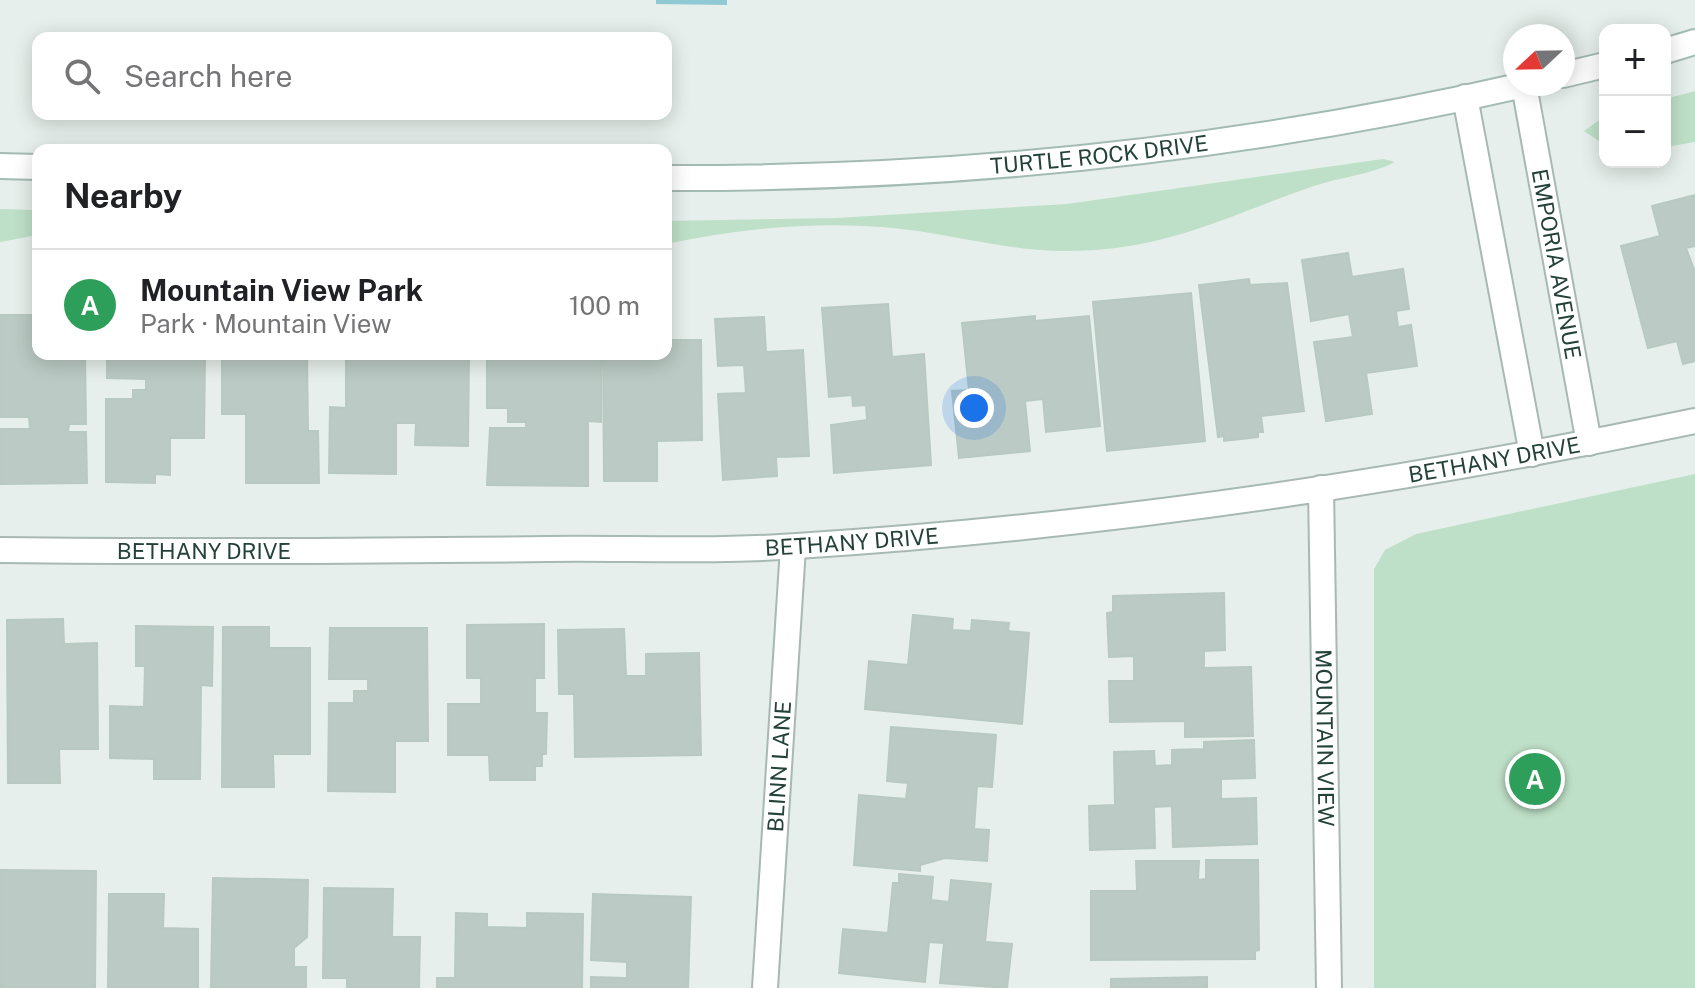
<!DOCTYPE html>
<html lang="en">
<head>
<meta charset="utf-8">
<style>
	body { margin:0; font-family:"Public Sans",sans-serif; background:#f6f6f6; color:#202124 }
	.controls { position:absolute; right:24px; top:24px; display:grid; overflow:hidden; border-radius:16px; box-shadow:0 4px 20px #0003 }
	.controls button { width:72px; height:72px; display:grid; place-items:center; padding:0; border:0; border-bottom:2px solid #e0e0e0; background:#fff; color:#202124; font:40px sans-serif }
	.compass { position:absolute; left:1503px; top:24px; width:72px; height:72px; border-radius:50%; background:#fff; box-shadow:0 4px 20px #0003; rotate:248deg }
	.you { position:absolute; left:974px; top:408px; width:28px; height:28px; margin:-20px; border:6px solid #fff; border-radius:50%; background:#1a73e8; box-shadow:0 0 0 12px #1a73e833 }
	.badge { display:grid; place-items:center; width:52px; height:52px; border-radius:50%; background:#7f4e3f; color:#fff; font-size:26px; font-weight:700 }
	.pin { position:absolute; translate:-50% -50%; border:4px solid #fff; box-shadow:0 2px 8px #0006 }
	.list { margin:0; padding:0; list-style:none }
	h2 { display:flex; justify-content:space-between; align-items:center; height:104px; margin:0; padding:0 32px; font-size:34px }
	h2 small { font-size:26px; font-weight:400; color:#757577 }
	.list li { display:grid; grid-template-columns:52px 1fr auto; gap:24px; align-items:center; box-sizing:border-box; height:112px; padding:0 32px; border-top:2px solid #e0e0e0 }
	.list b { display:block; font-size:30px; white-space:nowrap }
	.list p { margin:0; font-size:26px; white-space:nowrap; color:#757577 }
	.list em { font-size:26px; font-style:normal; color:#757577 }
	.icon { flex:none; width:44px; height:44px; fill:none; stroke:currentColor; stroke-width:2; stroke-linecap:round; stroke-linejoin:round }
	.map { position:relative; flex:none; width:1695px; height:988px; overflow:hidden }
	.search { position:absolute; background:#fff; box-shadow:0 4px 20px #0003; left:32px; top:32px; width:640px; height:88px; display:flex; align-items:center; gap:20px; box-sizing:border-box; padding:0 28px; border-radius:16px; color:#757577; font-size:30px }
	.panel { position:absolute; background:#fff; box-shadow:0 4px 20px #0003; left:32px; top:144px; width:640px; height:216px; border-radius:16px }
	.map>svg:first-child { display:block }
	.green { fill:#bfe0c8 }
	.water { fill:#8ec9d4 }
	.building { fill:#bbcac4; stroke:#b8c9c2; stroke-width:2 }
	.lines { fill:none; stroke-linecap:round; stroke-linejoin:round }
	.street-casing { stroke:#a8b8b2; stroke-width:28 }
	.secondary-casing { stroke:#a4bbb3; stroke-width:28 }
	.street { stroke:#fff; stroke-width:24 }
	.secondary { stroke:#fff; stroke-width:24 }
	.labels { text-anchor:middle; stroke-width:6; stroke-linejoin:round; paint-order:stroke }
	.street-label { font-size:22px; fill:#24423a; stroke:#f7fbf9 }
</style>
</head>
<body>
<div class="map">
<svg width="1695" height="988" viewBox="0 0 1695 988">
	<rect width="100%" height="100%" fill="#e6efeb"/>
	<!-- green -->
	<path class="green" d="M1695 91V142L1665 147V99Z
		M1605 116V145L1584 131Z
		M1383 159 1395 162C1370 175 1340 177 1314 186 1221 218 1167 251 1064 251 1009 251 955 235 901 229 824 220 742 228 666 244V221L836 218 1067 204Z
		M0 209 38 210V235L0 242Z
		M1695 474V988H1374V569L1385 550 1416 534Z"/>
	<!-- water -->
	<path class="water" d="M656 0H727V5L656 4Z"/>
	<!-- building -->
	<path class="building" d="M1695 195V246L1686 248 1695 272V361L1683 364 1677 341 1648 348 1621 246 1660 236 1652 206Z
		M1348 253 1352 277 1403 269 1409 309 1396 311 1398 327 1411 325 1417 366 1366 373 1372 414 1326 421 1314 342 1353 337 1349 314 1311 321 1302 260Z
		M1249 279 1250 285 1287 283 1304 411 1261 416 1263 432H1258V437L1224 441V436L1218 437 1199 285Z
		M1191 293 1205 441 1107 451 1093 302Z
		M888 304 892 357 924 354 931 465 834 473 831 425 867 420 866 405 853 406 852 395 829 397 822 308Z
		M0 315H38V354L85 356 86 424H69L68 432H86L87 483 0 484V429H30L29 417H0Z
		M1035 316V321L1089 316 1100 426 1046 432 1043 399 1025 401 1030 451 959 458 952 391 969 390 962 323Z
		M764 317 766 352 803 350 809 456 776 457 777 476 723 480 718 394 746 393 744 365 718 366 715 319Z
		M666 340H701L702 440 657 441V481H604L603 354H666Z
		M107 354H205L204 438H170V475L155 474V483L106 482V399H133V390H146V379L107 378Z
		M222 354H307L308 431H318L319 483H246V414H222Z
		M346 354H469L468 446 415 445 416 423H396V474L329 473 330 407 346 408Z
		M487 354H601V422L588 421V486L487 485 490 428H526V422H508V408H487Z
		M1224 593 1225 650 1204 651V668L1251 667 1253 736 1185 737V721L1110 722 1109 681H1134V656L1109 657 1107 613 1113 612V596Z
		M913 615 953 619 952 630 971 631 972 620 1009 623 1008 631 1029 633 1022 724 865 709 869 661 908 665Z
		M63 619 64 644 97 643 98 749H59L60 783H8L7 620Z
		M544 624V678H535V713H547L546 754H542V766H535V780H490L489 755H448V704H481V678H467V625Z
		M136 626 213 627 212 686 201 685 200 779H154V759L110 758V706L144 707 145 666H136Z
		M223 627H269V648H310V754H273L274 787H222Z
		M330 628H427L428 741H395V792L328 791 329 703H354V691H368V679H329Z
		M624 629 626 676H646V654L699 653 701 755 575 757 574 694H559L558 630Z
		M891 727 996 735 992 787 977 786 974 829 989 830 987 861 945 858 920 865V871L854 865 859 795 906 799 908 783 887 781Z
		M1254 740 1255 778 1221 779V799L1256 798 1257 844 1173 847 1172 806 1154 807 1155 848 1090 850 1089 806 1115 805 1114 752 1154 751 1155 766 1172 765V750L1204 749V742Z
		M1206 860H1258L1259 950 1255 951V959L1091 960V891H1137L1136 861H1199L1198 880 1206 879Z
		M1 870 96 871 95 988H1Z
		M899 874 933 877 931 900 949 902 951 880 991 884 985 942 1012 944 1007 988 940 983 944 943 929 942 925 982 839 973 843 929 888 933 893 883H899Z
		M213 878 308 880 307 937 294 948V967H306V988H211Z
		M324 888 393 889 392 937H420L419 988H347V978H323Z
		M109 894H164L163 928 198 929V988H108Z
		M593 894 691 897 688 988H591V977L627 978V962L591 960Z
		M456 913 487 914V927L527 928V913L583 914 582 988H437V978H455Z
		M1207 977V988H1111V979Z"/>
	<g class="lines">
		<!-- street casing -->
		<g class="street-casing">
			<g id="street">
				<path id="s1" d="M1524 85 1589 443"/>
				<path d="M1465 97 1532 454"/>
				<path id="s2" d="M1321 488 1329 988"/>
				<path id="s3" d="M0 550C183 552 365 551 548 549 631 548 714 552 797 546 1098 527 1399 483 1695 421"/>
				<path id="s4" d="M765 988 793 547"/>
			</g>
		</g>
		<!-- secondary casing -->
		<g class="secondary-casing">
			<g id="secondary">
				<path d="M1665 51 1695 42"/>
				<path d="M1563 75 1605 65"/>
				<path d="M0 166 38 167"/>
				<path id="s5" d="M666 178C954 179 1247 149 1528 84"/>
			</g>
		</g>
		<!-- street -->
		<use href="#street" class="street"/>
		<!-- secondary -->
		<use href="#secondary" class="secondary"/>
	</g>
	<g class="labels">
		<!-- street labels -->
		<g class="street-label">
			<text dy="8" stroke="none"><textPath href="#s5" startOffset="434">TURTLE ROCK DRIVE</textPath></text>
			<text dy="8" stroke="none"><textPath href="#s1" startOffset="182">EMPORIA AVENUE</textPath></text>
			<text dy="8" stroke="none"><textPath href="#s3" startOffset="1500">BETHANY DRIVE</textPath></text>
			<text dy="8" stroke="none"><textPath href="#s3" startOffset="852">BETHANY DRIVE</textPath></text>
			<text dy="8" stroke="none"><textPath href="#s3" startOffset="204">BETHANY DRIVE</textPath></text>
			<text dy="8" stroke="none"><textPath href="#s2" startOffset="250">MOUNTAIN VIEW</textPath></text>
			<text dy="8" stroke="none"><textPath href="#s4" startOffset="222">BLINN LANE</textPath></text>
		</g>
	</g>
</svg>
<div class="controls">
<button>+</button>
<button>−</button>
</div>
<svg class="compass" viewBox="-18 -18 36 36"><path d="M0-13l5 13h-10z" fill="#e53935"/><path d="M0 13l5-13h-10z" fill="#757577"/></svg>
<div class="you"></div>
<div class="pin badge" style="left:1535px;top:779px;background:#2e9e5b">A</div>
<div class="search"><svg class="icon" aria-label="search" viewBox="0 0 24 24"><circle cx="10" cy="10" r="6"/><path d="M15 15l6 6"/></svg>Search here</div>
<section class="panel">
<h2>Nearby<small></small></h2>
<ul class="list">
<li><span class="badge" style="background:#2e9e5b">A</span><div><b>Mountain View Park</b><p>Park · Mountain View</p></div><em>100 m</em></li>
</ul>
</section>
</div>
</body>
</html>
